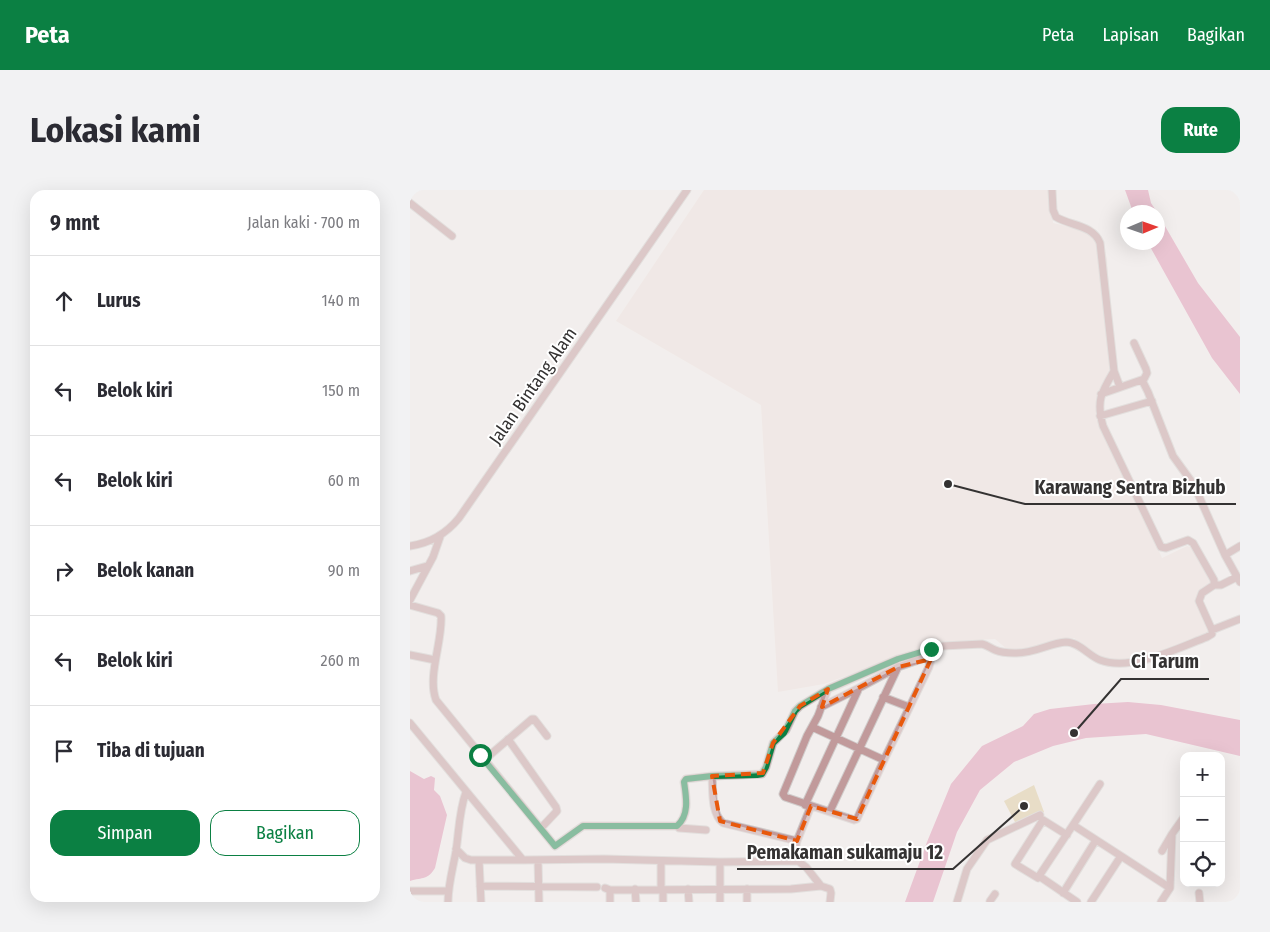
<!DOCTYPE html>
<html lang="id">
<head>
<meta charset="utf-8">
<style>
	body { margin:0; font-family:"Fira Sans Condensed",sans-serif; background:#f2f2f3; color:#2b2b33 }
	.controls { position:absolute; right:15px; bottom:15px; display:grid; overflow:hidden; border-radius:10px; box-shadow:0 5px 20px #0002 }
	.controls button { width:45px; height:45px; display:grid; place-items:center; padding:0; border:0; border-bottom:1px solid #e1e1e2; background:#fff; color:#2b2b33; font:25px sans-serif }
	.compass { position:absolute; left:710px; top:15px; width:45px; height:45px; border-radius:50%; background:#fff; box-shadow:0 5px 20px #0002; rotate:88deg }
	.stop { position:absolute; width:15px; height:15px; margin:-11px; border:4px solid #0b8043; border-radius:50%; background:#fff }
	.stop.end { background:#0b8043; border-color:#fff; box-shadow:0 1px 5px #0008 }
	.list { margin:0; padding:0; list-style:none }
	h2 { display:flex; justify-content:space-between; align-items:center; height:65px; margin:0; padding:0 20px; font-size:21px }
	h2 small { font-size:16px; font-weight:400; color:#7c7c81 }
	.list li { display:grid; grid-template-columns:32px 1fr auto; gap:15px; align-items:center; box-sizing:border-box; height:90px; padding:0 20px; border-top:1px solid #e1e1e2 }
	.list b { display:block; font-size:19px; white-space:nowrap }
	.list em { font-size:16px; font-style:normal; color:#7c7c81 }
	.actions { display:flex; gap:10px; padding:15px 20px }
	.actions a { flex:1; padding:11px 0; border:1px solid #0b8043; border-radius:15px; text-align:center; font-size:18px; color:#0b8043 }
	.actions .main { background:#0b8043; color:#fff }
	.icon { flex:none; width:28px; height:28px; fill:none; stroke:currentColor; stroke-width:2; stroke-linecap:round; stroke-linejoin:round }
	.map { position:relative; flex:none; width:830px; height:712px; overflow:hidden; border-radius:15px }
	header { display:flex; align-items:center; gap:30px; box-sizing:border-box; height:70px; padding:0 25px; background:#0b8043; color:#fff }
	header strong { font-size:24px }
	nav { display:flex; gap:28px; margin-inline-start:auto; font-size:18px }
	.intro { display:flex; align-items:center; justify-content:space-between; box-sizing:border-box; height:120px; padding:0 30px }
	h1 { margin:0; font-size:35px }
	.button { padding:12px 22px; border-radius:15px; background:#0b8043; color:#fff; font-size:18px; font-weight:700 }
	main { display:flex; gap:30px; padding:0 30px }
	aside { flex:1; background:#fff; border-radius:15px; box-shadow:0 5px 20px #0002 }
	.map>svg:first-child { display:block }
	.built { fill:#eee1dd }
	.green { fill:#dcc89a }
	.water { fill:#de90b0 }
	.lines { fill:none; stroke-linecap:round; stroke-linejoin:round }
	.minor-casing { stroke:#d0cccb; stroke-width:9 }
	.minor { stroke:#c19a9b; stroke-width:7 }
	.route { stroke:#0b8043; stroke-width:6 }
	.marked { fill:none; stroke:#e8590c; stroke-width:4; stroke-dasharray:10 6; stroke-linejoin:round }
	.labels { text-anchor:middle; stroke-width:4; stroke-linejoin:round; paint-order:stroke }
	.street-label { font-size:18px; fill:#343232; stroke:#fff }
	.leader { fill:none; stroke:#343232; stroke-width:2 }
	.callout-dot { fill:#343232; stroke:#fff; stroke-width:2 }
	.callout-label { font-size:19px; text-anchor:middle; font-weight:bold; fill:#343232; stroke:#fff; stroke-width:4; stroke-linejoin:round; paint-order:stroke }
</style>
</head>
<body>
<header>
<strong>Peta</strong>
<nav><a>Peta</a><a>Lapisan</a><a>Bagikan</a></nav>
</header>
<div class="intro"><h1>Lokasi kami</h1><a class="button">Rute</a></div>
<main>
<aside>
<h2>9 mnt<small>Jalan kaki · 700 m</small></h2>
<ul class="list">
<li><svg class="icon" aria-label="ahead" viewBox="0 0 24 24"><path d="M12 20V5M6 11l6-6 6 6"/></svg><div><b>Lurus</b></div><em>140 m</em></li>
<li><svg class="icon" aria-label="left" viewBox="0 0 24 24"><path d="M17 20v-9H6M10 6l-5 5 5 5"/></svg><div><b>Belok kiri</b></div><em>150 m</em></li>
<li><svg class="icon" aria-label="left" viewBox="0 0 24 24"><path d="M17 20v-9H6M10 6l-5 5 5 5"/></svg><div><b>Belok kiri</b></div><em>60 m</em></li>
<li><svg class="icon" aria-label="right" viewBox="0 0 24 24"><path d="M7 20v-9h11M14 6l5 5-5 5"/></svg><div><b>Belok kanan</b></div><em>90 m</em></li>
<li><svg class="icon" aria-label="left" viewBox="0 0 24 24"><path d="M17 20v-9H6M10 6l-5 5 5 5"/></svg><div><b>Belok kiri</b></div><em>260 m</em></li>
<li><svg class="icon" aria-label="arrive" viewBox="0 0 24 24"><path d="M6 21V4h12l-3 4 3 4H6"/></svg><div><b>Tiba di tujuan</b></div></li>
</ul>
<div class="actions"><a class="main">Simpan</a><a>Bagikan</a></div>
</aside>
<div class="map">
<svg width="830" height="712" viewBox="0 0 830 712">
	<rect width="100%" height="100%" fill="#f2eeed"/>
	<!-- built -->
	<path class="built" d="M294 0H641L643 33 683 42 692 49 697 68 704 178 690 200 693 233 752 368 777 356 786 359 804 392 787 406 803 445 743 470H700L686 464 664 448 622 460H598L585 449 529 452 414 494 368 502 351 215 206 131Z"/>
	<!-- green -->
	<path class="green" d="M624 595 634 622 606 634 594 611Z"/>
	<!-- water -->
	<path class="water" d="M715 0H738L741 13 747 22H723Z
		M748 24 788 93 830 147V204L802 168 738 53 748 52Z
		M718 512 751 515 830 530V566L736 544 676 548 643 556 604 572 570 600 547 642 523 712H495L517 652 541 594 572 556 613 536 624 524 640 519 684 514Z
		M0 581 14 589 21 586 25 588 24 600 30 606 37 625 25 678C18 690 13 687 0 691Z"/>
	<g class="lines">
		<!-- minor casing -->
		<g class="minor-casing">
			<path id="minor" d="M642 0 643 20 646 27C661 36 683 35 690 53L704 181 710 197
				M0 13 42 46
				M704 181C691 203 686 211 693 236L751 357 756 358 778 350 783 353 804 390V395L792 403 789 411 802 440
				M732 190 738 202 763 266 784 295 815 365 830 392
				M691 204 734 189 737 183 736 179 724 153
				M690 226 742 211
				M0 356C21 353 36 344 49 328L277 0
				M815 365 830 356
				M0 381 17 376
				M804 395H811L827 387
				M0 410 23 367 30 347
				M0 415 28 423 31 426C33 450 17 486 26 510L145 656 173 636H267C280 625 276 606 274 592L276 589 302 586 352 584 356 577 363 553 376 540 385 521 390 516 418 499 488 469 533 456 572 454C577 455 580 458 585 460 590 462 599 463 604 463 624 464 639 453 656 452 669 452 679 466 690 470 721 482 768 458 797 447L802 444V440L830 429
				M0 465 25 470
				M473 507 499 517
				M411 517 449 498
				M0 533 113 670 194 669 310 672 388 671 396 677 411 696 420 699 421 703 420 712
				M402 537 474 570 447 629 444 630 375 607 373 604 397 546 408 526 418 499
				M98 549 146 617 147 621 131 638
				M74 570 122 529H124L137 546
				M302 586C303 600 301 624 313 633L387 651
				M395 615 449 498 488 477 514 468 521 469 519 477 474 570
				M420 621 488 477
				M663 635 690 594
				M267 636 269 638 296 640
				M46 659 55 668 61 670H113
				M752 661 762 644
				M711 666 760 698 751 712
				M69 670 71 712
				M128 670 129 712
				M383 670 387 651 401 616
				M310 672V712
				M629 686 628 688 605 674 633 630 657 645
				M70 696 187 697
				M195 698 200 700 381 699 411 696
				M760 698 762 644 774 627
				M225 699 226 712
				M278 699 279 712
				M337 699V712
				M200 700V712
				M251 700V671
				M253 700V712
				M0 701H38
				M653 703 686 650
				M789 703 790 712
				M580 711 585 704
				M38 712C38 695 43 678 46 661 49 641 49 621 56 602
				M547 712 557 679 577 650 630 625
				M667 712 629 686 663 635 711 666 681 712"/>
		</g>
		<!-- minor -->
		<use href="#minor" class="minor"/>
	</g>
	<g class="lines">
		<!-- route -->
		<path class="route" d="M70 565 145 656 173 636H267C280 625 276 606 274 592L276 589 302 586 347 585 352 584 356 577 363 553 374 543 385 521 390 516 418 499 488 469 521 459"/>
	</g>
	<!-- marked area -->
	<path d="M0 0H830V712H0ZM521 469 447 629 401 616 387 651 310 631 302 586 353 583 363 553 390 516 418 499 412 517 488 477Z" fill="#f2eeed" fill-opacity=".55" fill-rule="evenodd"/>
	<path class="marked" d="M521 469 447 629 401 616 387 651 310 631 302 586 353 583 363 553 390 516 418 499 412 517 488 477Z"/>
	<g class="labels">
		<!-- street labels -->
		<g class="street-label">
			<text transform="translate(123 196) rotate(-55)" y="6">Jalan Bintang Alam</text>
		</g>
	</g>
	<!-- callouts -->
	<path class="leader" d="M538 294L615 314H826M664 543L711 489H799M614 616L543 679H327"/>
	<g class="callout-dot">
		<circle cx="538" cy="294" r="5"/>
		<circle cx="664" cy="543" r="5"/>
		<circle cx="614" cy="616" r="5"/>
	</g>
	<g class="callout-label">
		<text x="720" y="304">Karawang Sentra Bizhub</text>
		<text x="755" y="478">Ci Tarum</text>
		<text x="435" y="669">Pemakaman sukamaju 12</text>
	</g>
</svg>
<div class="controls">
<button>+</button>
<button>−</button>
<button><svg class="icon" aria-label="locate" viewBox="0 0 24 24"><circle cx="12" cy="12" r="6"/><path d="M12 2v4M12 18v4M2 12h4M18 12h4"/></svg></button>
</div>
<svg class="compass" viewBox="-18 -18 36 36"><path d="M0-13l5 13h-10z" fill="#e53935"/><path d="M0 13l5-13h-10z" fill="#7c7c81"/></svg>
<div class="stop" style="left:70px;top:565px"></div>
<div class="stop end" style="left:521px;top:459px"></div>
</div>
</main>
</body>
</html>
